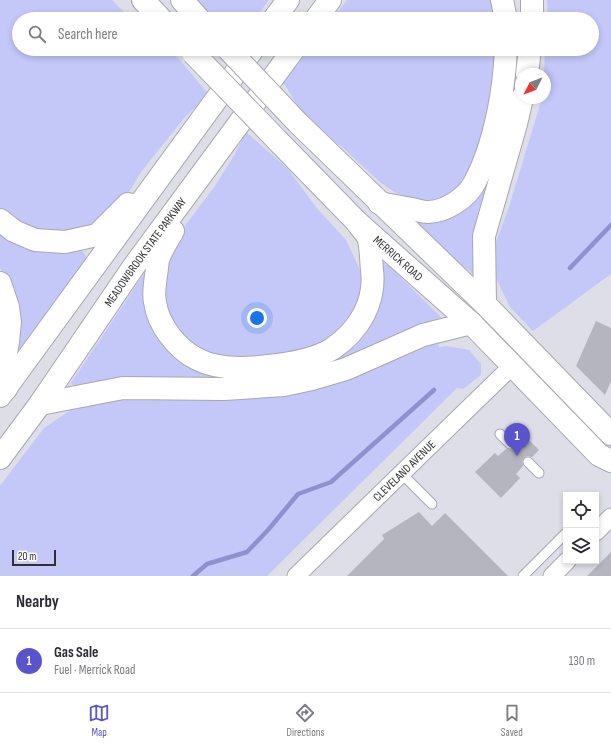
<!DOCTYPE html>
<html lang="en">
<head>
<meta charset="utf-8">
<style>
	body { margin:0; font-family:"Sofia Sans Condensed",sans-serif; background:#f2f2f3; color:#2b2b33 }
	.controls { position:absolute; right:12px; bottom:12px; display:grid; overflow:hidden; border-radius:0px; box-shadow:0 2px 6px #0003 }
	.controls button { width:36px; height:36px; display:grid; place-items:center; padding:0; border:0; border-bottom:1px solid #e1e1e2; background:#fff; color:#2b2b33; font:20px sans-serif }
	.compass { position:absolute; left:515px; top:68px; width:36px; height:36px; border-radius:50%; background:#fff; box-shadow:0 2px 6px #0003; rotate:228deg }
	.scale { position:absolute; left:12px; bottom:10px; width:44px; box-sizing:border-box; padding-left:4px; border:2px solid #303034; border-top:0; font-size:11px; line-height:14px; white-space:nowrap; color:#303034; -webkit-text-stroke:3px #fff; paint-order:stroke }
	.you { position:absolute; left:257px; top:318px; width:14px; height:14px; margin:-10px; border:3px solid #fff; border-radius:50%; background:#1a73e8; box-shadow:0 0 0 6px #1a73e833 }
	.badge { display:grid; place-items:center; width:26px; height:26px; border-radius:50%; background:#5a54cc; color:#fff; font-size:13px; font-weight:700 }
	.pin { position:absolute; translate:-50% -33px; filter:drop-shadow(0 1px 2px #0008) }
	.pin::after { content:''; position:absolute; top:21px; width:14px; height:12px; background:inherit; clip-path:polygon(0 0,100% 0,50% 100%) }
	.list { margin:0; padding:0; list-style:none }
	h2 { display:flex; justify-content:space-between; align-items:center; height:52px; margin:0; padding:0 16px; font-size:17px }
	h2 small { font-size:13px; font-weight:400; color:#7c7c81 }
	.list li { display:grid; grid-template-columns:26px 1fr auto; gap:12px; align-items:center; box-sizing:border-box; height:64px; padding:0 16px; border-top:1px solid #e1e1e2 }
	.list b { display:block; font-size:15px; white-space:nowrap }
	.list p { margin:0; font-size:13px; white-space:nowrap; color:#7c7c81 }
	.list em { font-size:13px; font-style:normal; color:#7c7c81 }
	.icon { flex:none; width:22px; height:22px; fill:none; stroke:currentColor; stroke-width:2; stroke-linecap:round; stroke-linejoin:round }
	.map { position:relative; flex:none; width:611px; height:576px; overflow:hidden }
	.search { position:absolute; background:#fff; box-shadow:0 2px 6px #0003; left:12px; right:12px; top:12px; height:44px; display:flex; align-items:center; gap:10px; box-sizing:border-box; padding:0 14px; border-radius:22px; color:#7c7c81; font-size:15px }
	.sheet { height:116px; background:#fff }
	nav { display:flex; justify-content:space-around; align-items:center; box-sizing:border-box; height:56px; border-top:1px solid #e1e1e2; background:#fff; font-size:11px; color:#7c7c81 }
	nav a { display:grid; justify-items:center; gap:2px }
	nav .on { color:#5a54cc }
	.map>svg:first-child { display:block }
	.green { fill:#c4c8f9 }
	.lines { fill:none; stroke-linecap:round; stroke-linejoin:round }
	.stream { stroke:#8d91ce; stroke-width:4.5 }
	.building { fill:#b4b5be }
	.service-casing { stroke:#a7a8b0; stroke-width:11 }
	.minor-casing { stroke:#a7a8b0; stroke-width:19 }
	.primary-casing { stroke:#a7a8b0; stroke-width:24 }
	.motorway-casing { stroke:#a7a8b0; stroke-width:24 }
	.service { stroke:#fff; stroke-width:9 }
	.minor { stroke:#fff; stroke-width:17 }
	.primary { stroke:#fff; stroke-width:22 }
	.motorway { stroke:#fff; stroke-width:22 }
	.primary-bridge-casing { stroke:#a7a8b0; stroke-width:24; stroke-linecap:butt }
	.primary-bridge { stroke:#fff; stroke-width:22 }
	.labels { text-anchor:middle; stroke-width:3.5; stroke-linejoin:round; paint-order:stroke }
	.street-label { font-size:12px; fill:#303034; stroke:#fff }
</style>
</head>
<body>
<div class="map">
<svg width="611" height="576" viewBox="0 0 611 576">
	<rect width="100%" height="100%" fill="#dddee7"/>
	<!-- green -->
	<path class="green" d="M0 0H112L131 19H19V49H169L180 60 209 95 185 117 141 172 119 209 100 225 70 235 24 231 0 212Z
		M192 0H269L255 19H209Z
		M347 0H492L497 19H332Z
		M547 0H611V274L533 331 510 307 495 276 494 247 509 207 542 98H545V74H544L545 49H592V19H548Z
		M310 49H495L488 115 474 168 463 188 436 200 420 201 396 193 381 183 342 147 321 132 302 113 285 85 278 80 298 64Z
		M513 49H522C515 120 492 188 474 257L473 274 412 225 415 218 467 201Z
		M246 132 288 169 315 206 346 240 362 274 364 292 348 328 316 349 220 362 186 347 162 315 158 291 178 235 215 186 235 154Z
		M0 230 81 249 87 258 15 361 3 274 0 268Z
		M153 260 146 297 207 373 340 352 379 265 384 263 390 267 443 319 310 373 77 391 71 383Z
		M437 340 439 347 446 346 469 350 481 364V375L463 389 457 388 267 576H0V486L44 428 75 407 111 398 288 393 351 379 398 356Z"/>
	<g class="lines">
		<!-- stream -->
		<path class="stream" d="M570 268 611 225
			M193 576 207 564 247 552 268 530 298 494 331 482 434 390"/>
	</g>
	<!-- building -->
	<path class="building" d="M596 321 611 328V381L605 395 576 366Z
		M522 433 539 450 532 457 527 456 524 458 522 461 523 466 516 474 520 478 501 498 475 472 495 453 498 456 506 449 511 450 514 448 516 445 515 440Z
		M419 512 432 526 445 513 508 576H347L384 539 382 535Z
		M611 552V576H587Z"/>
	<g class="lines">
		<!-- service casing -->
		<g class="service-casing">
			<path id="service" d="M500 434 510 444
				M528 462 539 473
				M401 473 432 504
				M523 576 566 533"/>
		</g>
		<!-- minor casing -->
		<g class="minor-casing">
			<g id="minor">
				<path d="M596 532 611 517"/>
				<path id="s1" d="M296 576 512 366"/>
				<path d="M552 576 567 561"/>
			</g>
		</g>
		<!-- primary casing -->
		<g class="primary-casing">
			<g id="primary">
				<path d="M143 0 161 19"/>
				<path d="M182 0 199 19"/>
				<path d="M298 123 485 304 611 434"/>
				<path id="s2" d="M278 141 357 222 471 323 599 455 611 461"/>
			</g>
		</g>
		<!-- motorway casing -->
		<g class="motorway-casing">
			<g id="motorway">
				<path d="M502 0 506 19"/>
				<path d="M532 0V19"/>
				<path d="M274 19 288 0"/>
				<path d="M316 19 330 0"/>
				<path d="M527 74 530 49"/>
				<path d="M379 203C390 205 401 207 412 209 417 210 423 212 428 212 445 212 467 198 475 182 495 144 504 92 506 49"/>
				<path d="M0 220 14 231 35 240 65 242 97 235 128 204"/>
				<path d="M173 231C168 240 161 250 158 260 157 265 157 271 156 275 155 285 153 293 155 302 158 325 177 349 197 359 218 370 245 369 268 366 287 364 316 359 332 349 359 331 376 302 372 270 371 261 371 244 368 237 365 232 360 227 357 222"/>
				<path d="M0 283 8 307 10 322 8 342 5 358 6 389"/>
				<path d="M485 304 484 236 516 124 522 98"/>
				<path d="M0 396 253 49"/>
				<path d="M40 404 123 388 224 389 284 385 312 379 346 369 423 335 471 323"/>
				<path id="s3" d="M0 458 40 404 134 266 294 49"/>
			</g>
		</g>
		<!-- service -->
		<use href="#service" class="service"/>
		<!-- minor -->
		<use href="#minor" class="minor"/>
		<!-- primary -->
		<use href="#primary" class="primary"/>
		<!-- motorway -->
		<use href="#motorway" class="motorway"/>
		<!-- primary-bridge casing -->
		<g class="primary-bridge-casing">
			<path id="primary-bridge" d="M228 49 298 123
				M193 53 278 141"/>
		</g>
		<!-- primary-bridge -->
		<use href="#primary-bridge" class="primary-bridge"/>
	</g>
	<g class="labels">
		<!-- street labels -->
		<g class="street-label">
			<text dy="4" stroke="none"><textPath href="#s3" startOffset="252">MEADOWBROOK STATE PARKWAY</textPath></text>
			<text dy="4" stroke="none"><textPath href="#s2" startOffset="168">MERRICK ROAD</textPath></text>
			<text dy="4" stroke="none"><textPath href="#s1" startOffset="151">CLEVELAND AVENUE</textPath></text>
		</g>
	</g>
</svg>
<div class="controls">
<button><svg class="icon" aria-label="locate" viewBox="0 0 24 24"><circle cx="12" cy="12" r="6"/><path d="M12 2v4M12 18v4M2 12h4M18 12h4"/></svg></button>
<button><svg class="icon" aria-label="layers" viewBox="0 0 24 24"><path d="M12 4l9 5-9 5-9-5zM3 14l9 5 9-5"/></svg></button>
</div>
<svg class="compass" viewBox="-18 -18 36 36"><path d="M0-13l5 13h-10z" fill="#e53935"/><path d="M0 13l5-13h-10z" fill="#7c7c81"/></svg>
<div class="scale">20 m</div>
<div class="you"></div>
<div class="pin badge" style="left:517px;top:456px">1</div>
<div class="search"><svg class="icon" aria-label="search" viewBox="0 0 24 24"><circle cx="10" cy="10" r="6"/><path d="M15 15l6 6"/></svg>Search here</div>
</div>
<section class="sheet">
<h2>Nearby<small></small></h2>
<ul class="list">
<li><span class="badge">1</span><div><b>Gas Sale</b><p>Fuel · Merrick Road</p></div><em>130 m</em></li>
</ul>
</section>
<nav>
<a class="on"><svg class="icon" aria-label="map" viewBox="0 0 24 24"><path d="M3 6l6-2 6 2 6-2v14l-6 2-6-2-6 2zM9 4v14M15 6v14"/></svg>Map</a>
<a><svg class="icon" aria-label="directions" viewBox="0 0 24 24"><path d="M12 3l9 9-9 9-9-9zM9 14v-3h6M13 9l2 2-2 2"/></svg>Directions</a>
<a><svg class="icon" aria-label="saved" viewBox="0 0 24 24"><path d="M7 4h10v16l-5-4-5 4z"/></svg>Saved</a>
</nav>
</body>
</html>
